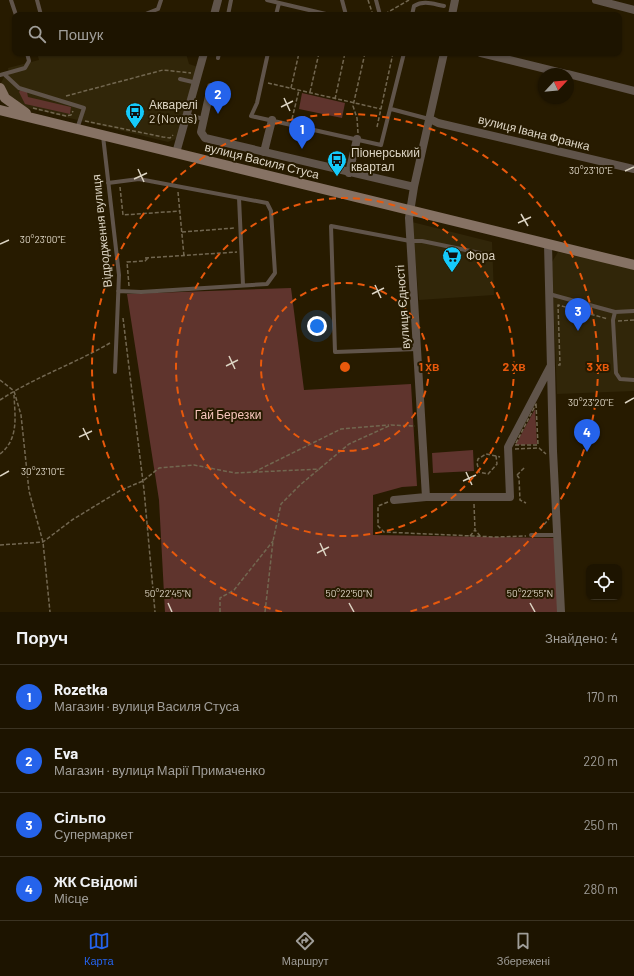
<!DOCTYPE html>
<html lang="uk">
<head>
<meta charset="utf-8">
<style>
	body { margin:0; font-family:Barlow,sans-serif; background:#251d0a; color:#f1f3f6 }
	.controls { position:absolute; right:12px; bottom:12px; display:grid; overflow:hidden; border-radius:8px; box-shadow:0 1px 3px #0004 }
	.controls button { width:36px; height:36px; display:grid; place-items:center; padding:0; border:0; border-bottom:1px solid #3b3322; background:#1d1400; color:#f1f3f6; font:20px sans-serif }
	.compass { position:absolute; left:538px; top:68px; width:36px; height:36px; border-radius:50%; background:#1d1400; box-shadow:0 1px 3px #0004; rotate:64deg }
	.you { position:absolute; left:317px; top:326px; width:14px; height:14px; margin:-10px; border:3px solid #fff; border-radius:50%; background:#1a73e8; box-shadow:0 0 0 6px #1a73e833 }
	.badge { display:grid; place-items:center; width:26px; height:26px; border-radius:50%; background:#2563eb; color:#fff; font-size:13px; font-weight:700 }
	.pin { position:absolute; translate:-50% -33px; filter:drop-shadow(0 1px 2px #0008) }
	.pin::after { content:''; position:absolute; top:21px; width:14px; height:12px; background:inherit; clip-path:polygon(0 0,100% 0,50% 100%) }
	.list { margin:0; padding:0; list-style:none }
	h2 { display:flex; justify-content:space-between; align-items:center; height:52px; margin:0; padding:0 16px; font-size:17px }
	h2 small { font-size:13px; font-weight:400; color:#a09e99 }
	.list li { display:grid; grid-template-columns:26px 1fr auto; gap:12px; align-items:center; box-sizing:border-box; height:64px; padding:0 16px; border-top:1px solid #3b3322 }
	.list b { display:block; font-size:15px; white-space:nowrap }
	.list p { margin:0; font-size:13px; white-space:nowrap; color:#a09e99 }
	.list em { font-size:13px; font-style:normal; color:#a09e99 }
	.icon { flex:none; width:22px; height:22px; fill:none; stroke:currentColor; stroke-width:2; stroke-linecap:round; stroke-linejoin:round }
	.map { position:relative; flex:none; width:634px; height:612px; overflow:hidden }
	.search { position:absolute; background:#1d1400; box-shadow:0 1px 3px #0004; left:12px; right:12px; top:12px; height:44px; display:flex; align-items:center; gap:10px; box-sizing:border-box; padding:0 14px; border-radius:8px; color:#a09e99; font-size:15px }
	.sheet { height:308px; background:#1d1400 }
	nav { display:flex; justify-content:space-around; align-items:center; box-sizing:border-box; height:56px; border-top:1px solid #3b3322; background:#1d1400; font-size:11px; color:#a09e99 }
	nav a { display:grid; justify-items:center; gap:2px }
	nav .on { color:#2563eb }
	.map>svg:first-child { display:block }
	.built { fill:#312609 }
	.green { fill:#5f342d }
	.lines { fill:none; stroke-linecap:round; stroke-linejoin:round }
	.path { stroke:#726750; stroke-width:1.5; stroke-dasharray:4 2; stroke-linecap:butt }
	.lane { stroke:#60544a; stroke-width:4 }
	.street { stroke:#60544a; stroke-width:8 }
	.secondary { stroke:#867264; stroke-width:10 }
	.ticks { fill:none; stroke:#dcd4c3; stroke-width:1.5 }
	.ring { fill:none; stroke:#e8590c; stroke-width:2; stroke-dasharray:7 5 }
	.labels { text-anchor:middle; stroke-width:4; stroke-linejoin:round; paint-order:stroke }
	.poi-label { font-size:12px; fill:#dcd4c3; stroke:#271b00; text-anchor:start }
	.street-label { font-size:12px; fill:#dcd4c3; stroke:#271b00 }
	.park-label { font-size:12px; fill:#f9c6bd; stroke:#271b00 }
	.ticks-label { font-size:10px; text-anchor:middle; fill:#dcd4c3; stroke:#271b00; stroke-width:4; stroke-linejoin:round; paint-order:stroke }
	.centre { fill:#e8590c; stroke:#271b00; stroke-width:2 }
	.ring-label { font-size:12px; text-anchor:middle; font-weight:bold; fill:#e8590c; stroke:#271b00; stroke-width:4; stroke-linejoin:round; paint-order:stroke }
</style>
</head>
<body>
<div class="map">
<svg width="634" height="612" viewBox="0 0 634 612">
	<rect width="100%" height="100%" fill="#271b00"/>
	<!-- built -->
	<path class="built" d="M37 53H186L189 64 198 67 178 138 168 142 24 107 3 90 1 83 4 77 9 74 8 68 39 60Z
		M412 222 492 242 494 295 419 300Z
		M558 252 634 269V391L557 394 552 262Z"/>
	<!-- green -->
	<path class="green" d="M22 88 27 92 28 97 71 107 70 114 25 104 19 92Z
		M302 93 345 103 342 118 299 109Z
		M291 288 304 390 411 384 417 486 402 487 373 495V535L554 538 558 612H165L159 500 127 294Z
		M535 409 537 444 516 445V444Z
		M473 450 474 471 433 473 432 453Z"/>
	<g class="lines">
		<!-- path -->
		<path class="path" d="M368 0 373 15
			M385 14 409 0
			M268 83 381 109
			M291 88 299 53
			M310 92 319 53
			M66 96 163 70 191 73
			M335 99 345 53
			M33 108 66 116 71 115 73 111
			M292 119 299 90
			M85 121 163 137 170 138 173 135
			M377 127 393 53
			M358 133 357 118 353 106 365 53
			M120 187 123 215 180 211
			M178 192 184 256
			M182 232 235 228
			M145 258 237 252
			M129 286 127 262 145 261 148 258
			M123 318 144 490 155 612
			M618 321 634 320
			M558 365H560L558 305 608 319
			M0 380 14 391 21 415 29 491 43 542 50 612
			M0 400C35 377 74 364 110 343
			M536 404 538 445H515Z
			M515 449 539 448 546 454
			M0 454C19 439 15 417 14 395
			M496 456 486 454 478 459 477 463 479 472 488 474 497 464 496 456 500 457
			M254 472 341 429 389 425
			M517 475 525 467
			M517 475 519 478 520 500 526 503
			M388 502 378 506V526L384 532 495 537 526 536
			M474 504 475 530 481 537
			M540 529 549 519
			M470 536 475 530
			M0 545 43 542 72 520 121 490 143 481 159 468 194 465 235 473 320 469
			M220 612V598L234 590 273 541
			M265 612 273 541 281 504 300 485 349 444 391 425 415 426"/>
		<!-- lane -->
		<path class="lane" d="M11 0 16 15
			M37 0 41 15
			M267 0 330 15
			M342 0 346 15
			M376 0 380 15
			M143 15 158 9 161 0
			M228 15 231 0
			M276 15 279 3
			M412 15 414 6C424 0 433 4 444 6
			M268 53 257 103 251 116 381 145 404 53
			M218 58 219 53
			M4 74 19 88 84 108 77 129
			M0 75 25 68 29 61 27 53
			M180 79 197 83
			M391 109 429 119
			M187 115 204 119
			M103 136 119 275 115 372
			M108 183 139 179 267 203 271 211 275 273 267 284 141 292 118 291
			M239 198 243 285
			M549 294 615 312 634 311
			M615 312 613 320 616 373 620 379 634 380
			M417 349 335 352 331 226 410 241H422L485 254
			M531 535H557"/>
		<!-- street -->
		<path class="street" d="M596 0 634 10
			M214 15 218 0
			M452 15 455 0
			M481 53 566 74
			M568 74 634 91
			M211 87 201 132 205 138 414 187
			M430 119 438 123 634 169
			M264 152 272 120
			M176 153 204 53
			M349 173 357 139
			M548 244 553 451 561 612
			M426 497 409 218 414 187 444 53
			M394 500 426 497H510L508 447 550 367"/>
		<!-- secondary -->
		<path class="secondary" d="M0 88 5 98 26 113
			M0 110 634 265"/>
	</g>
	<!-- ticks -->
	<path class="ticks" d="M284 98 290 111M281 107 293 101M138 169 144 182M625 171 634 167M134 179 147 173M521 214 528 226M518 223 531 217M0 244 9 240M375 285 381 298M372 294 384 288M229 356 235 369M226 366 238 360M625 403 634 398M83 428 89 440M79 437 92 431M466 472 472 485M0 476 9 471M463 481 476 475M320 543 326 556M317 553 329 547M168 603 172 612M349 603 354 612M530 603 535 612"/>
	<!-- distance rings -->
	<g class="ring">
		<circle cx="345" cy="367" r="84"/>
		<circle cx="345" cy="367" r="169"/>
		<path d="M282 612A253 253 0 1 1 408 612"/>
	</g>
	<!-- icons -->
	<defs>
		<g id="bus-pin" transform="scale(1)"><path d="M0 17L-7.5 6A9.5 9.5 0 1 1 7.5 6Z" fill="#15cafb" stroke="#271b00"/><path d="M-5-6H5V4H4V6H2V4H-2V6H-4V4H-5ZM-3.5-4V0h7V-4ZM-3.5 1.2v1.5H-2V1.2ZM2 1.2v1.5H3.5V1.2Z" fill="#111"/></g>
		<g id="supermarket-pin" transform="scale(1)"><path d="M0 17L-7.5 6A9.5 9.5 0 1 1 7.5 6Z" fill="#15cafb" stroke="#271b00"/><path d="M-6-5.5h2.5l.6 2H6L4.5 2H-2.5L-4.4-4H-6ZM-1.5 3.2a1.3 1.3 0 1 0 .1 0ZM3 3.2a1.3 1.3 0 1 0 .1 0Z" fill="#111"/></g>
	</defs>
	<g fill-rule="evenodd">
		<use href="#bus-pin" x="135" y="112"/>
		<use href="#bus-pin" x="337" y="160"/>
		<use href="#supermarket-pin" x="452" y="256"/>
	</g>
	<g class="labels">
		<!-- poi labels -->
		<g class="poi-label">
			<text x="149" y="109">Акварелі<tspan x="149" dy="14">2 (Novus)</tspan></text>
			<text x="351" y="157">Піонерський<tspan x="351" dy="14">квартал</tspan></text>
			<text x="466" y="260">Фора</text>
		</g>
		<!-- street labels -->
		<g class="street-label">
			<text transform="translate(534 133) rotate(14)" y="4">вулиця Івана Франка</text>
			<text transform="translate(262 161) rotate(14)" y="4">вулиця Василя Стуса</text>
			<text transform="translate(102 231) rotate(-96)" y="4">Відродження вулиця</text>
			<text transform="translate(403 307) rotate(-94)" y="4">вулиця Єдності</text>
		</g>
		<!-- park labels -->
		<g class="park-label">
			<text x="228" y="419">Гай Березки</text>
		</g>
	</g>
	<g class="ticks-label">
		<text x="591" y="174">30°23'10"E</text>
		<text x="43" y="243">30°23'00"E</text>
		<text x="591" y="406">30°23'20"E</text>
		<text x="43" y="475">30°23'10"E</text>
		<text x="168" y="597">50°22'45"N</text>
		<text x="349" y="597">50°22'50"N</text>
		<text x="530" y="597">50°22'55"N</text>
	</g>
	<circle cx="345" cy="367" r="6" class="centre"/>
	<g class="ring-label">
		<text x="429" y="371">1 хв</text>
		<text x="514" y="371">2 хв</text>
		<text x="598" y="371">3 хв</text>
	</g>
</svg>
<div class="controls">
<button><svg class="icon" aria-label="locate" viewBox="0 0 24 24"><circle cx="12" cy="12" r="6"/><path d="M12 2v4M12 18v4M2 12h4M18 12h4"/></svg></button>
</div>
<svg class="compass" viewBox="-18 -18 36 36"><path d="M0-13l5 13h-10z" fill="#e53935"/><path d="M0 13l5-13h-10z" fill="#a09e99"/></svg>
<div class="you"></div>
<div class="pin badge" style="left:302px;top:149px">1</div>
<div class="pin badge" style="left:218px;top:114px">2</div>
<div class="pin badge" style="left:578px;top:331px">3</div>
<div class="pin badge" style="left:587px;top:452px">4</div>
<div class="search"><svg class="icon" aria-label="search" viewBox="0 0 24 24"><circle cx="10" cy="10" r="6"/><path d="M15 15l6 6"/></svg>Пошук</div>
</div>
<section class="sheet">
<h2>Поруч<small>Знайдено: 4</small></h2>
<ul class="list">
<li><span class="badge">1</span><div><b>Rozetka</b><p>Магазин · вулиця Василя Стуса</p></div><em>170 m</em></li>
<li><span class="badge">2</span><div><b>Eva</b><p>Магазин · вулиця Марії Примаченко</p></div><em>220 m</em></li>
<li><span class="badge">3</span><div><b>Сільпо</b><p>Супермаркет</p></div><em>250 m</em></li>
<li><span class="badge">4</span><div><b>ЖК Свідомі</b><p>Місце</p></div><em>280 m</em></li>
</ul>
</section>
<nav>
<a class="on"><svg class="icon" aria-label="map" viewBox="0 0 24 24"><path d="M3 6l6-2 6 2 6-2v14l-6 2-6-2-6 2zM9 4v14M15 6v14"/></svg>Карта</a>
<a><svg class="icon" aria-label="directions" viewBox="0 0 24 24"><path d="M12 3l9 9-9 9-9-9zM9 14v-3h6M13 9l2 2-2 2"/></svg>Маршрут</a>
<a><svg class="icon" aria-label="saved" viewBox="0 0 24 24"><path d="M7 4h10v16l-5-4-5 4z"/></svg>Збережені</a>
</nav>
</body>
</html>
